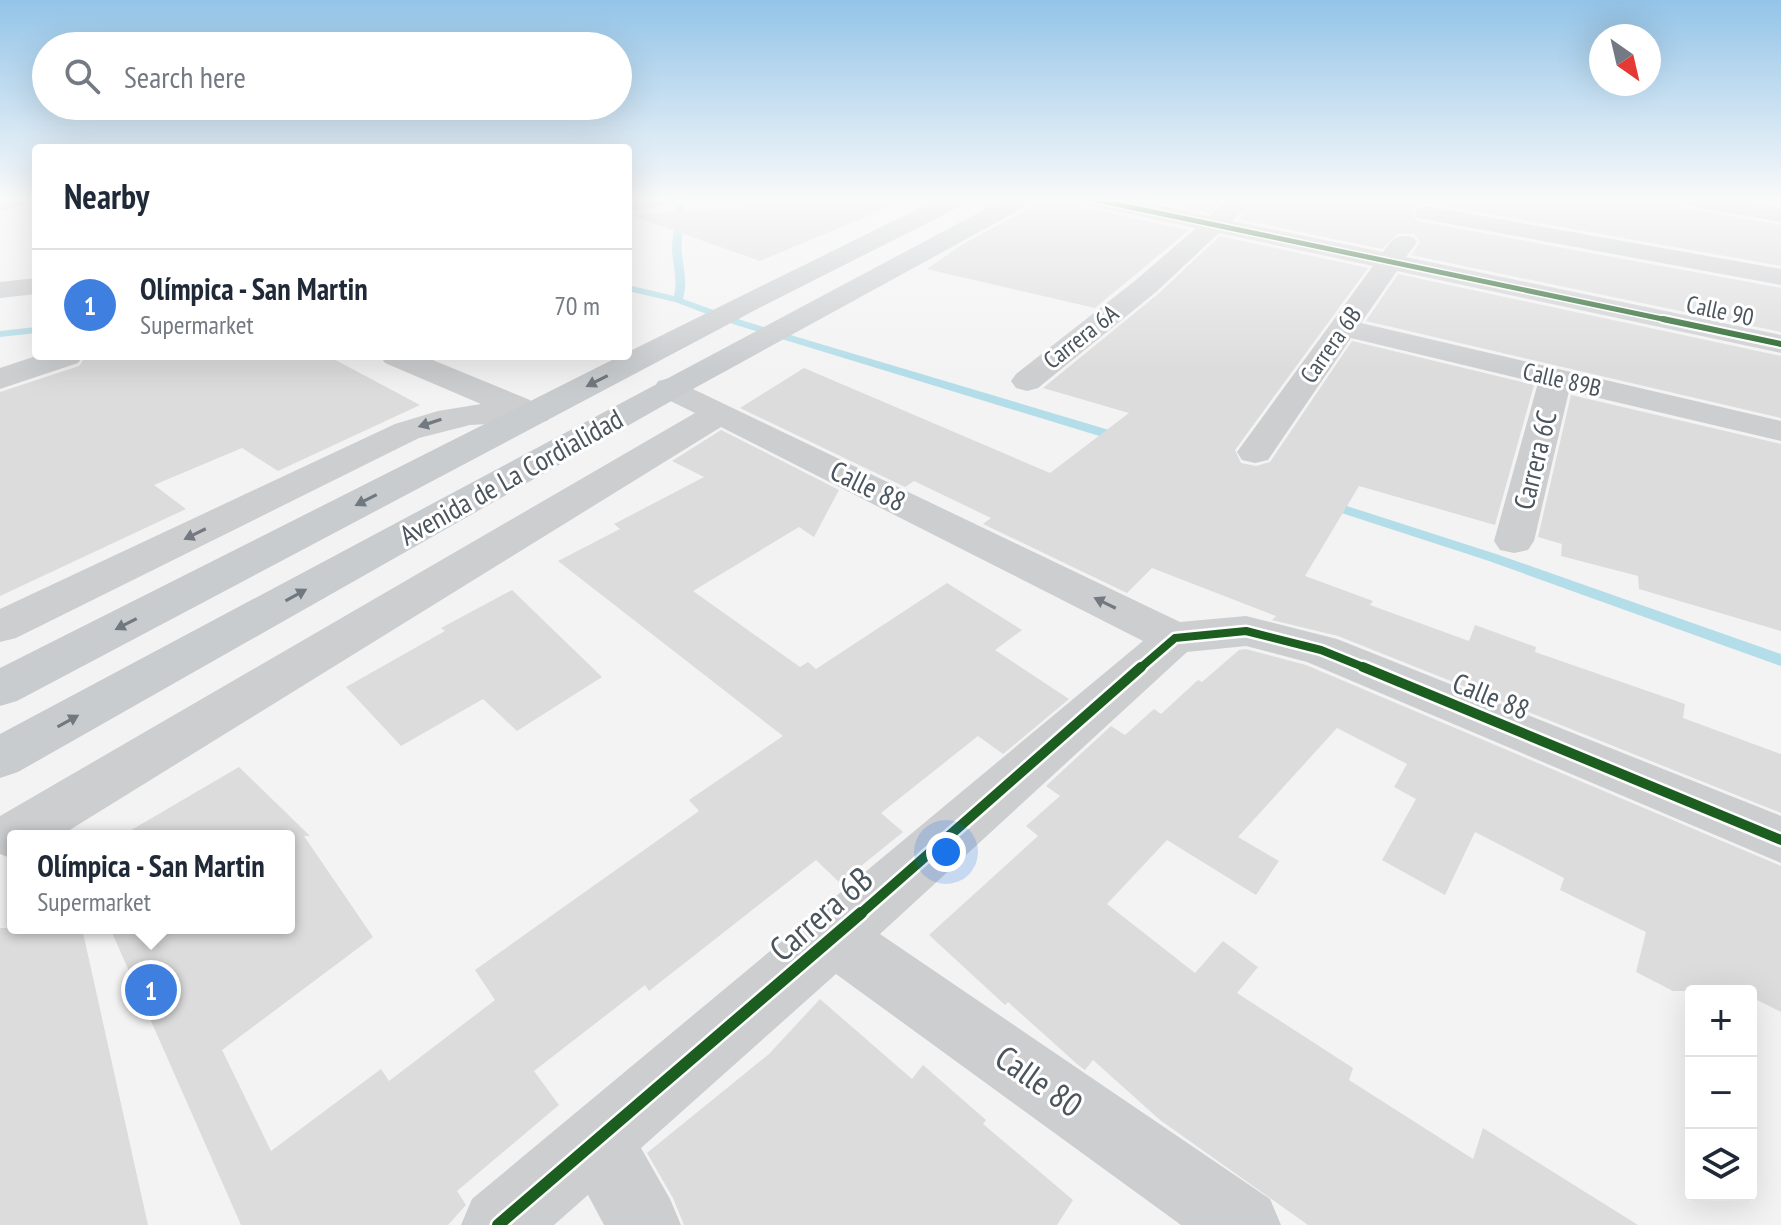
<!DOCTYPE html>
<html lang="en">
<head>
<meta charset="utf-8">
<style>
	body { margin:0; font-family:"PT Sans Narrow",sans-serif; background:#f2f2f3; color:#1f2937 }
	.controls { position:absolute; right:24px; bottom:24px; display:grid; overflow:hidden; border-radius:8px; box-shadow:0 8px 32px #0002 }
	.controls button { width:72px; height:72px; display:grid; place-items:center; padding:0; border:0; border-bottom:2px solid #e0e1e3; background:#fff; color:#1f2937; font:40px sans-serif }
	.compass { position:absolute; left:1589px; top:24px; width:72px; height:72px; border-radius:50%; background:#fff; box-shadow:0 8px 32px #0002; rotate:146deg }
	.you { position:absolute; left:946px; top:852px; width:28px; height:28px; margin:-20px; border:6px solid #fff; border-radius:50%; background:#1a73e8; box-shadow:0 0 0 12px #1a73e833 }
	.badge { display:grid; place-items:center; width:52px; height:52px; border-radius:50%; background:#868c92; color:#fff; font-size:26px; font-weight:700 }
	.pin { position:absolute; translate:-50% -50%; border:4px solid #fff; box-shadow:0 2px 8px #0006 }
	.popup { position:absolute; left:7px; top:830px; width:288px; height:104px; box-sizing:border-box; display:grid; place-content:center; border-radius:8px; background:#fff; filter:drop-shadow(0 2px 6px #0005); font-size:26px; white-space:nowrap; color:#747a83 }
	.popup b { font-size:30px; color:#1f2937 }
	.popup::after { content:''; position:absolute; left:50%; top:100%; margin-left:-16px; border:16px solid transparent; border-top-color:#fff }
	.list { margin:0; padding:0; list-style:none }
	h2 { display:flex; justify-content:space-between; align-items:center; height:104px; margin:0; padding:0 32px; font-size:34px }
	h2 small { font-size:26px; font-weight:400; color:#747a83 }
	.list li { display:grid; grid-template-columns:52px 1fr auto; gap:24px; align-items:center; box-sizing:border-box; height:112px; padding:0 32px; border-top:2px solid #e0e1e3 }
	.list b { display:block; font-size:30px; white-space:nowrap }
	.list p { margin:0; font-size:26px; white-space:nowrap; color:#747a83 }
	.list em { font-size:26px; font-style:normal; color:#747a83 }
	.icon { flex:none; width:44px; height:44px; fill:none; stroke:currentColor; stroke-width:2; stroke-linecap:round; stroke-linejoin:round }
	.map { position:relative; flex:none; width:1781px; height:1225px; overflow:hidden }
	.search { position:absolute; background:#fff; box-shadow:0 8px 32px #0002; left:32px; top:32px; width:600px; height:88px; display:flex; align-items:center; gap:20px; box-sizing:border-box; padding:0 28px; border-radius:44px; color:#747a83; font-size:30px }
	.panel { position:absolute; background:#fff; box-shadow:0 8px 32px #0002; left:32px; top:144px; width:600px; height:216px; border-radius:8px }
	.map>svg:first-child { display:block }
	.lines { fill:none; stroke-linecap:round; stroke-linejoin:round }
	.stream { fill:#b3dde8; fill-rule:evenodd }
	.building { fill:#dcdcdd }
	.minor { fill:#cdced0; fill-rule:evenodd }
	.major { fill:#c9ccce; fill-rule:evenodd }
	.cycleway-far4-casing { stroke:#fff; stroke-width:8 }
	.cycleway-far3-casing { stroke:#fff; stroke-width:10 }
	.cycleway-far2-casing { stroke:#fff; stroke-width:13 }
	.cycleway-far1-casing { stroke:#fff; stroke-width:15 }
	.cycleway-casing { stroke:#fff; stroke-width:17 }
	.cycleway-far4 { stroke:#1b5e20; stroke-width:5 }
	.cycleway-far3 { stroke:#1b5e20; stroke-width:6 }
	.cycleway-far2 { stroke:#1b5e20; stroke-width:8 }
	.cycleway-far1 { stroke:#1b5e20; stroke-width:10 }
	.cycleway { stroke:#1b5e20; stroke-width:12 }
	.oneway { fill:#717980 }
	.oneway2 { fill:#727980 }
	.labels { text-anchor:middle; stroke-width:6; stroke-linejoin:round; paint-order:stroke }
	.far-street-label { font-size:24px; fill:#4b555e; stroke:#fff }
	.street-label { font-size:28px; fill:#4b555e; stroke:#fff }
	.near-street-label { font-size:34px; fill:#4b555e; stroke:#fff }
</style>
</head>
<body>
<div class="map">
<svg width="1781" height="1225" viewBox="0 0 1781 1225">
	<rect width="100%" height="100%" fill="#f3f3f3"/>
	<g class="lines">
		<!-- stream -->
		<path class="stream" d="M672 198H680C689 216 680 233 682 252 683 269 688 281 683 299L744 321 1129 436 1130 439 1124 443 1119 442 736 325 675 302 628 291V285L674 296C678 279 673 267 672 250 672 232 680 216 672 198Z
			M36 327V333L0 337V331Z
			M1325 499 1496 554 1781 654V666L1486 560 1320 506 1318 503 1320 500Z"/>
	</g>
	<!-- building -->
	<path class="building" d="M732 198H908V199L760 261 630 215 747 207Z
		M1038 198H1073L1086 208 1189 230 1095 308 927 269 963 244 1033 206Z
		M1140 198H1225L1208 213Z
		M1258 198H1671L1684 208 1781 225V266L1427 203 1417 205 1411 213 1417 221 1781 288V332L1411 255 1420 242 1414 234H1398L1382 249 1238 219Z
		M1220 236 1368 268 1235 450 1241 463 1256 466 1270 462 1352 341 1534 385 1495 525 1359 486 1305 576 1373 601 1370 605 1469 641 1475 625 1536 647 1535 652 1685 704 1683 718 1781 754V813L1338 636 1272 620 1276 616 1152 568 1127 593 983 524 991 518 914 481 905 487 740 408 804 368 1050 473 1129 413 1043 388 1158 294Z
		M1398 274 1781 356V418L1366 321Z
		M86 356H328L420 405 278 471 242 448 154 485 186 509 0 596V392L79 366Z
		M1571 395 1781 444V631L1639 589 1638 576 1561 556 1562 544 1538 537Z
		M721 430 839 490 814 537 799 527 693 591 800 667 808 662 816 669 947 583 1022 630 995 650 1069 699 1003 754 978 736 881 813 903 832 840 883 816 860 649 991 645 985 534 1071 559 1105 457 1191 466 1205 448 1225H241L110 928H289V836H121L239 767 310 836H304L373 937 222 1050 271 1151 381 1069 389 1081 495 1000 475 970 699 811 689 800 783 736 558 561 620 529 614 524 704 477 672 461Z
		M512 590 602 677 517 731 483 699 401 746 346 687 445 631 441 628Z
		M1246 649 1306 665 1781 866V1012L1751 997V991H1673L1636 972 1646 932 1560 890 1564 878 1475 832 1445 895 1382 860 1416 799 1394 787 1407 764 1337 728 1238 837 1279 861 1256 895 1167 840 1107 904 1195 973 1223 941 1258 967 1237 993 1353 1068 1349 1080 1473 1159 1483 1128 1638 1225H1308L1160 1120 1093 1060 1085 1070 1077 1064 1008 1002 1005 1005 929 935 1038 836 1026 826 1060 796 1046 786 1111 726 1125 735 1154 709 1161 714 1198 680 1202 682 1239 650Z
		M0 928H82L148 1225H0Z
		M820 999 912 1079 923 1065 986 1120 983 1124 1073 1200 1057 1225H684L673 1198 647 1153 769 1054Z"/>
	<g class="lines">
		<!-- minor -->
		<path class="minor" d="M0 198H35L32 203 0 211Z
			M628 198H677L674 203 628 212Z
			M1076 198H1123L1209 216 1230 198H1255L1232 221 1383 252C1392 240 1397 233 1413 237L1417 242 1406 257 1781 335V353L1397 271 1361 323 1781 421V441L1569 391 1534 541 1528 550 1514 553 1500 550 1494 541 1538 383 1351 338 1268 460 1255 463 1242 460 1237 452 1373 266 1219 233 1156 292 1038 388 1027 391 1016 388 1011 381 1016 374 1136 280 1196 228 1087 205Z
			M1674 198H1727L1781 208V222L1685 205Z
			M1426 206 1781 269V285L1418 218 1414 213 1418 208Z
			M36 278V294L0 298V282Z
			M36 356H83L78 363 0 389V368Z
			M380 356H423L530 400 533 404 547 407 552 414 547 421 470 425 419 438 16 638 0 642V609L395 424 438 411 481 404 385 363Z
			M670 378 1180 622 1246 616 1337 639 1781 816V863L1307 662 1246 646 1187 652 880 934 1270 1199 1281 1225H1181L836 974 641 1148 670 1199 681 1225H604L588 1195 554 1225H461L472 1199 1143 641 721 427 60 836H13V859L0 854V816L695 413 658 395 654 388 658 381Z"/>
		<!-- major -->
		<path class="major" d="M940 198H970L967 203 761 307 17 701 0 706V668L620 356H628V352Z
			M1006 198H1035L1032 203 682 395 18 772 0 778V734Z"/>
		<!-- cycleway-far4 casing -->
		<g class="cycleway-far4-casing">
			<path id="cycleway-far4" d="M1087 198 1672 321"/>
		</g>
		<!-- cycleway-far3 casing -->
		<g class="cycleway-far3-casing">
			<path id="cycleway-far3" d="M1663 319 1781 344"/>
		</g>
		<!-- cycleway-far2 casing -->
		<g class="cycleway-far2-casing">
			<path id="cycleway-far2" d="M1139 669 1175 638 1246 631 1321 650 1368 669"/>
		</g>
		<!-- cycleway-far1 casing -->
		<g class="cycleway-far1-casing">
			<path id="cycleway-far1" d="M1363 667 1781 840
				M859 915 1141 667"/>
		</g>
		<!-- cycleway casing -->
		<g class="cycleway-casing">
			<path id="cycleway" d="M498 1225 861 913"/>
		</g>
		<!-- cycleway-far4 -->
		<use href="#cycleway-far4" class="cycleway-far4"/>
		<!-- cycleway-far3 -->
		<use href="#cycleway-far3" class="cycleway-far3"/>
		<!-- cycleway-far2 -->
		<use href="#cycleway-far2" class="cycleway-far2"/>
		<!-- cycleway-far1 -->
		<use href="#cycleway-far1" class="cycleway-far1"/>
		<!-- cycleway -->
		<use href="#cycleway" class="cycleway"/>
	</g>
	<!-- one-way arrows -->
	<defs><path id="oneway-solid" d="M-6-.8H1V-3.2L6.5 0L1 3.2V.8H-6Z" transform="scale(2)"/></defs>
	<g class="oneway">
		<use href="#oneway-solid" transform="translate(597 381) rotate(153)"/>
		<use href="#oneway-solid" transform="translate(366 500) rotate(153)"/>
		<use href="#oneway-solid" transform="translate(296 595) rotate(-29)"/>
		<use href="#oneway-solid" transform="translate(126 624) rotate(153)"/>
		<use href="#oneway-solid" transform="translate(68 721) rotate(-29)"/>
	</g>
	<g class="oneway2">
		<use href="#oneway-solid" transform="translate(430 423) rotate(162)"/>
		<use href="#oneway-solid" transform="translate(195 534) rotate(154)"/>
		<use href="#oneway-solid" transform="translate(1105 603) rotate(-154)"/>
	</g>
	<!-- sky -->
	<linearGradient id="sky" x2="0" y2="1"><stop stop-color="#93c4e8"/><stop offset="0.54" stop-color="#fafafa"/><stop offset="1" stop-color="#fafafa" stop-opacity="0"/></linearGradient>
	<rect width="1781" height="370" fill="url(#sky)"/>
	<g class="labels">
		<!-- far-street labels -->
		<g class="far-street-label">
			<text transform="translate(1720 311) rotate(12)" y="8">Calle 90</text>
			<text transform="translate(1081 337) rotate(-38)" y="8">Carrera 6A</text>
			<text transform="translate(1331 345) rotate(-55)" y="8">Carrera 6B</text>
			<text transform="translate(1562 380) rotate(13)" y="8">Calle 89B</text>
		</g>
		<!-- street labels -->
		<g class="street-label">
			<text transform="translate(1535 460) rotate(-76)" y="10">Carrera 6C</text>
			<text transform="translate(511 477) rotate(-29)" y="10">Avenida de La Cordialidad</text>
			<text transform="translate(868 486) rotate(26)" y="10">Calle 88</text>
			<text transform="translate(1491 696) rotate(22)" y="10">Calle 88</text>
		</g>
		<!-- near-street labels -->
		<g class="near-street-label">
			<text transform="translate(821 914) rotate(-41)" y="12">Carrera 6B</text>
			<text transform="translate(1039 1081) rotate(35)" y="12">Calle 80</text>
		</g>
	</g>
</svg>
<div class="controls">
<button>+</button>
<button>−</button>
<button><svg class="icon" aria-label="layers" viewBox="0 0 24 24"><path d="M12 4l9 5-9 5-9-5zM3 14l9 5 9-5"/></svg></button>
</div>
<svg class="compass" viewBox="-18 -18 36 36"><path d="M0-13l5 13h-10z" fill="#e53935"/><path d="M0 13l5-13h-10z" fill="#747a83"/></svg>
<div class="you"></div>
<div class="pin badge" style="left:151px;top:990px;background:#3f7fe0">1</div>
<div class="popup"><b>Olímpica - San Martin</b>Supermarket</div>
<div class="search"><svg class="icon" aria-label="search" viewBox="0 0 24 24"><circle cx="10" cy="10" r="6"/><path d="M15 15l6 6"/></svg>Search here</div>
<section class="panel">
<h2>Nearby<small></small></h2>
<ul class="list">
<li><span class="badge" style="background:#3f7fe0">1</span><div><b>Olímpica - San Martin</b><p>Supermarket</p></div><em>70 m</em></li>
</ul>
</section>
</div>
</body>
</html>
